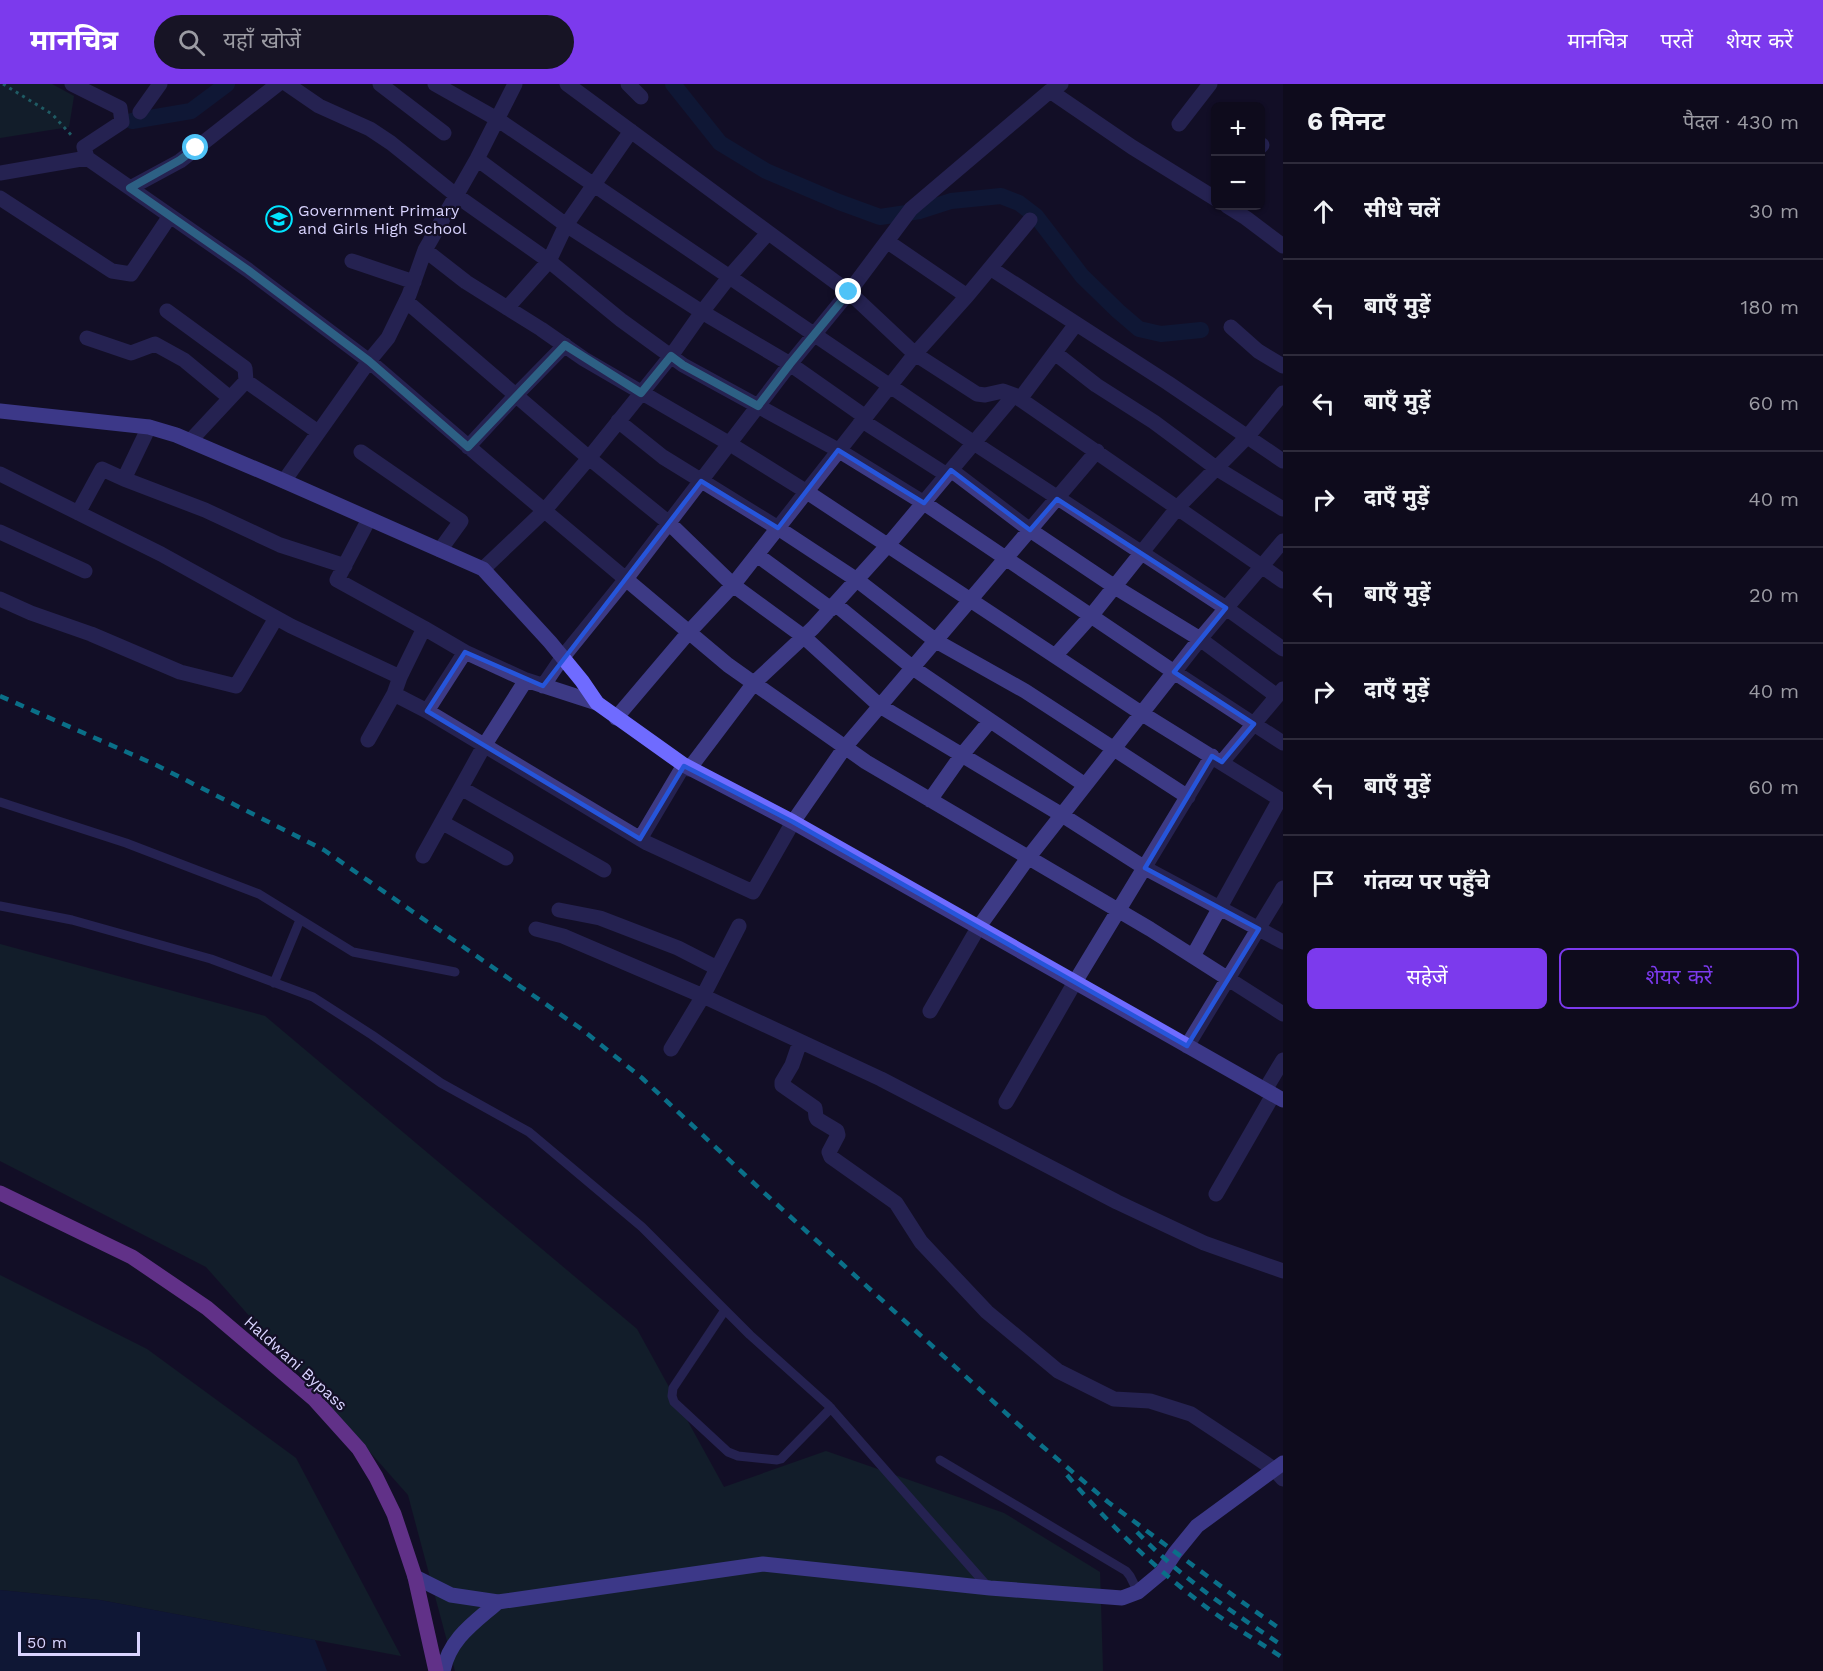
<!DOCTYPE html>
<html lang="hi">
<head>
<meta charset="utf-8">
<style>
	body { margin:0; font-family:"Work Sans","Noto Sans Devanagari",sans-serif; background:#171425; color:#f1f3f6 }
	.controls { position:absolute; right:18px; top:18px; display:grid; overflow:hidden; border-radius:9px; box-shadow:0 2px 4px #0004 }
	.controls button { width:54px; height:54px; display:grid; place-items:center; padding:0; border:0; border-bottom:2px solid #2e2b3b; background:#0e0b1c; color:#f1f3f6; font:30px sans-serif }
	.scale { position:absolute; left:18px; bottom:15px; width:122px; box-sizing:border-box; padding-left:6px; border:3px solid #d9d4ff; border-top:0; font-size:16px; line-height:21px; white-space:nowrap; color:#d9d4ff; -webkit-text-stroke:4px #130f26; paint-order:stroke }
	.stop { position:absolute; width:18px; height:18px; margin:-14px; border:4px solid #4fc3f7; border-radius:50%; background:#fff }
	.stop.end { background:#4fc3f7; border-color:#fff; box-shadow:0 2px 6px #0008 }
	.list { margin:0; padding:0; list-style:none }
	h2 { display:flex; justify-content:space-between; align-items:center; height:78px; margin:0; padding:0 24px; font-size:26px }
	h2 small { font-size:20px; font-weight:400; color:#9b9ba3 }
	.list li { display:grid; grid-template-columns:39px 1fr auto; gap:18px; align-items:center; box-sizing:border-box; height:96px; padding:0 24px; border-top:2px solid #2e2b3b }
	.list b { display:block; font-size:22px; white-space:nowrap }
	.list em { font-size:20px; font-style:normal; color:#9b9ba3 }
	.actions { display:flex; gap:12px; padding:18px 24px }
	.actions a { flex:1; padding:14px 0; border:2px solid #7c3aed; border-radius:9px; text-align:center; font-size:21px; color:#7c3aed }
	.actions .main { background:#7c3aed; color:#fff }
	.icon { flex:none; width:33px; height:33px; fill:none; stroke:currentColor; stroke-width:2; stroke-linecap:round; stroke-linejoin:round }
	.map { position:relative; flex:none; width:1283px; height:1587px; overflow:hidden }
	header { display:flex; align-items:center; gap:36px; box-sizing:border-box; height:84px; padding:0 30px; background:#7c3aed; color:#fff }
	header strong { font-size:28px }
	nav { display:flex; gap:33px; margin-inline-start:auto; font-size:21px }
	.search { width:420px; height:54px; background:#171425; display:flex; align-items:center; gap:15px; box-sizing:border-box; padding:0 21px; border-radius:33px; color:#9b9ba3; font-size:22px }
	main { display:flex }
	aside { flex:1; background:#0e0b1c }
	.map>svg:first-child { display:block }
	.green { fill:#12302f }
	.water { fill:#0c2248 }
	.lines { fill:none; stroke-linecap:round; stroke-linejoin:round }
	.canal { stroke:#0c2248; stroke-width:16 }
	.path { stroke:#2fb8b0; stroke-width:3; stroke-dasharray:3 4.5; stroke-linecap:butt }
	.lane { stroke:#3d3a85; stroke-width:9 }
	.street { stroke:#3d3a85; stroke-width:15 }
	.secondary { stroke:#6f6bff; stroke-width:15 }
	.primary { stroke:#c25bff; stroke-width:15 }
	.rail { stroke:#00e5ff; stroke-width:4.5; stroke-dasharray:9 8; stroke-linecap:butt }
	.route { stroke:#4fc3f7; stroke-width:8 }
	.marked { fill:none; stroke:#2655da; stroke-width:4.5; stroke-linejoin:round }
	.labels { text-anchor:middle; stroke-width:4.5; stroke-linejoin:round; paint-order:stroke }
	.poi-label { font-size:16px; fill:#d9d4ff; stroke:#130f26; text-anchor:start }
	.street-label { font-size:16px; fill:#d9d4ff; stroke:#130f26 }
</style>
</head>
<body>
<header>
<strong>मानचित्र</strong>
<div class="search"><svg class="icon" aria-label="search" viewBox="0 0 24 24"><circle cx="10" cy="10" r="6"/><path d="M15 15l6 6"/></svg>यहाँ खोजें</div>
<nav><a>मानचित्र</a><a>परतें</a><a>शेयर करें</a></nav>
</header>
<main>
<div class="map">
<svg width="1283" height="1587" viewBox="0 0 1283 1587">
	<rect width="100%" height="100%" fill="#130f26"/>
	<!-- green -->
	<path class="green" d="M0 0H52L74 12 69 43 0 54Z
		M0 860 265 932 637 1245 724 1403 826 1367 1004 1429 1100 1488 1103 1587H455L408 1411 206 1183 0 1077Z
		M0 1191 147 1265 296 1374 401 1572 100 1516 0 1506Z"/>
	<!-- water -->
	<path class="water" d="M0 1506 100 1516 315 1556 327 1587H0Z"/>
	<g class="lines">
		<!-- canal -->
		<path class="canal" d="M673 0 720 59 766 87 839 118 880 133 920 127 951 117 1001 112 1019 119 1036 132 1082 192 1118 227 1139 245 1161 250 1201 246
			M132 37 191 27 227 0"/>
		<!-- path -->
		<path class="path" d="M3 0 52 30 73 53"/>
		<!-- lane -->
		<path class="lane" d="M0 718 126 759 259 810 353 868 455 888
			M0 822 72 836 211 875 313 913 372 951 441 999 529 1048 642 1143 750 1251 828 1321 989 1504
			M274 899 300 836
			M725 1226 673 1304 672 1312 674 1318 728 1368 738 1372 777 1376 781 1375 831 1324
			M940 1376 1126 1487 1130 1492 1138 1508"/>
		<!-- street -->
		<path class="street" d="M72 0 120 24 122 38 84 63 87 74 248 186 369 277 483 375 728 581 866 678 1150 845 1283 930
			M287 0 319 22 370 45 391 59 457 112 549 177 621 236 683 281 838 366 924 419 1174 588 1283 659
			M380 0 444 49
			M435 0 497 35 974 359 1226 524 1283 565
			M567 0 849 208 915 270 977 310 985 311 1003 307 1014 311 1283 497
			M628 0 641 13
			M1050 7 1132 63 1216 115
			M140 28 160 0
			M1179 40 1210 0
			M1260 63 1262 61
			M477 75 566 141 702 228 790 280 864 332
			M0 89 87 74
			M130 104 180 77 278 0
			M0 114 112 187 131 190 170 132
			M1227 122 1246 134 1283 162
			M888 158 967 212
			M425 166 466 198 541 245 584 275 730 360 807 408 1141 629 1283 717
			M352 177 414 198
			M990 184 1168 299 1283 377
			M406 217 589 374 669 439 733 501 804 553 880 622 1062 731 1145 784 1283 858
			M507 224 549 177 566 141 631 47
			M167 227 245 284 246 297 318 348
			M1231 243 1258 267 1283 282
			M87 254 131 269 155 260 184 276 230 314
			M1055 269 1096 301 1154 338 1216 384 1283 425
			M1020 315 1076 240
			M861 336 947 391
			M618 337 663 373 778 444 857 496 936 557 1025 607 1188 713
			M190 357 246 297
			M468 363 516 311 565 261
			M361 368 461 437 440 466
			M951 386 1030 446 1115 503 1200 555 1277 612
			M0 390 161 470 291 542 400 593 394 610 427 627 647 759 753 808 793 738 845 663 1097 367
			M124 395 205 426 280 461 345 482
			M284 397 369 277 388 254 409 211 425 166 477 75 515 0
			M78 429 102 385 124 395 149 343
			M369 435 337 496 424 544 465 568
			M0 448 85 487
			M757 471 831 525
			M483 485 544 427 589 374 671 272 702 228 730 192 768 149
			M0 515 31 529 91 550 180 588 236 602 276 534
			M835 520 913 584 1085 701
			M1055 572 1091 532 1178 423 1248 352 1283 309
			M400 593 424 544
			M543 602 562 574 626 495 790 280 849 208 911 125 1050 7 1061 0
			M427 627 465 568 526 596
			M616 634 689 548 733 501 915 270 967 212 1030 136
			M368 656 394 610
			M1222 678 1283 605
			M689 685 754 599 813 544 888 461 1014 311
			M461 704 604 786
			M930 716 961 672 990 637
			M443 739 506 774
			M640 755 684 681
			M423 772 484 662 526 596 597 619
			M559 826 600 834 678 864 717 884
			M536 845 563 852 703 912 881 995 1117 1118 1204 1159 1283 1187
			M1193 872 1280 715
			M930 927 978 844 1028 774 1200 555 1283 457
			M800 958 792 981 782 998V1001L815 1024 816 1033 817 1035 837 1047 838 1051 829 1068 831 1073 896 1119 921 1158 987 1228 1058 1287 1114 1315 1150 1317 1191 1330 1256 1373 1275 1386 1283 1395
			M1187 962 1283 804
			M671 965 703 912 739 842
			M1265 1006 1283 976
			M1006 1018 1075 898 1212 672
			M1216 1110 1273 1011"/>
		<!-- secondary -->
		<path class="secondary" d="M0 327 149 343 176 351 284 397 483 485 550 558 582 597 597 619 684 681 793 738 1283 1016
			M415 1493 451 1511 498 1518 763 1480 990 1504 1122 1514 1138 1508 1162 1488 1175 1469 1197 1442 1283 1379
			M443 1587C450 1554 474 1539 498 1518"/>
		<!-- primary -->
		<path class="primary" d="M0 1109 132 1173 207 1224 314 1315 359 1365 376 1393 394 1430 415 1493 436 1587"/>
		<!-- rail -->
		<path class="rail" d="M0 612 156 681 324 766 580 944 642 994 760 1105 1042 1362 1108 1418 1238 1515 1283 1547
			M1067 1391C1109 1441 1158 1487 1210 1526 1234 1543 1259 1558 1283 1574
			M1137 1448C1180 1493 1232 1528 1283 1562"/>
	</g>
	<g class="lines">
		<!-- route -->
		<path class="route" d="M196 64 180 76 130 104 248 186 369 277 468 363 565 261 641 309 671 272 683 281 758 322 790 280 849 208"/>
	</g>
	<!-- marked area -->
	<path d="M0 0H1283V1587H0ZM838 366 924 419 951 386 1030 446 1057 415 1226 524 1174 588 1254 640 1222 678 1212 672 1145 784 1259 845 1187 962 793 738 684 682 640 755 427 627 465 568 543 602 701 397 778 444Z" fill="#130f26" fill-opacity=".55" fill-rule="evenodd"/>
	<path class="marked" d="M838 366 924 419 951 386 1030 446 1057 415 1226 524 1174 588 1254 640 1222 678 1212 672 1145 784 1259 845 1187 962 793 738 684 682 640 755 427 627 465 568 543 602 701 397 778 444Z"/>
	<!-- icons -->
	<defs>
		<g id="school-ring" transform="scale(1.35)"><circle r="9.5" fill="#130f26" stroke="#00e5ff" stroke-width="1.5"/><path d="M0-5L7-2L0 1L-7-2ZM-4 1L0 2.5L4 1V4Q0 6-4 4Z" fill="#00e5ff"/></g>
	</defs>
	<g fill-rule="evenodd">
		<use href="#school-ring" x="279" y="135"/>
	</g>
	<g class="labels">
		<!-- poi labels -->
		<g class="poi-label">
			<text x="298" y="132">Government Primary<tspan x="298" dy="18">and Girls High School</tspan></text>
		</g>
		<!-- street labels -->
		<g class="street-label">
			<text transform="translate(296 1279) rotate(42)" y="6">Haldwani Bypass</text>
		</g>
	</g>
</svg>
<div class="controls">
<button>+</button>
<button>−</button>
</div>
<div class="scale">50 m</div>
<div class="stop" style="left:196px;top:64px"></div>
<div class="stop end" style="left:849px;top:208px"></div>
</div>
<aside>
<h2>6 मिनट<small>पैदल · 430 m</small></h2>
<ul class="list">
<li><svg class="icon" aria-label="ahead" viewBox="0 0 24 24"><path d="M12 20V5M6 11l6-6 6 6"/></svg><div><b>सीधे चलें</b></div><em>30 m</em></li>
<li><svg class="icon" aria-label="left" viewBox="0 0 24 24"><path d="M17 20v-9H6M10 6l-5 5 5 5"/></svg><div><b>बाएँ मुड़ें</b></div><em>180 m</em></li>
<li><svg class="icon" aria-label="left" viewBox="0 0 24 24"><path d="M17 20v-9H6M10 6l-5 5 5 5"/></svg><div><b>बाएँ मुड़ें</b></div><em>60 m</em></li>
<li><svg class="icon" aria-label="right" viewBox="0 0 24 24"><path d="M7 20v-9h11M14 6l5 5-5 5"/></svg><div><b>दाएँ मुड़ें</b></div><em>40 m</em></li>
<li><svg class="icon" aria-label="left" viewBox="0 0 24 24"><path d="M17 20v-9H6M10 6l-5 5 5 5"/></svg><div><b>बाएँ मुड़ें</b></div><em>20 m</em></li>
<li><svg class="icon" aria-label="right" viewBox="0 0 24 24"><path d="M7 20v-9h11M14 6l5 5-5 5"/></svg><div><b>दाएँ मुड़ें</b></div><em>40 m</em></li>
<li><svg class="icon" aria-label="left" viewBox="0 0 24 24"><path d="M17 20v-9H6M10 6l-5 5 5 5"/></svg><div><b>बाएँ मुड़ें</b></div><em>60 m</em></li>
<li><svg class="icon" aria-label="arrive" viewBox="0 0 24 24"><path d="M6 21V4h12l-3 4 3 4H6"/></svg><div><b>गंतव्य पर पहुँचे</b></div></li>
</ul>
<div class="actions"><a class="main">सहेजें</a><a>शेयर करें</a></div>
</aside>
</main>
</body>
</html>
